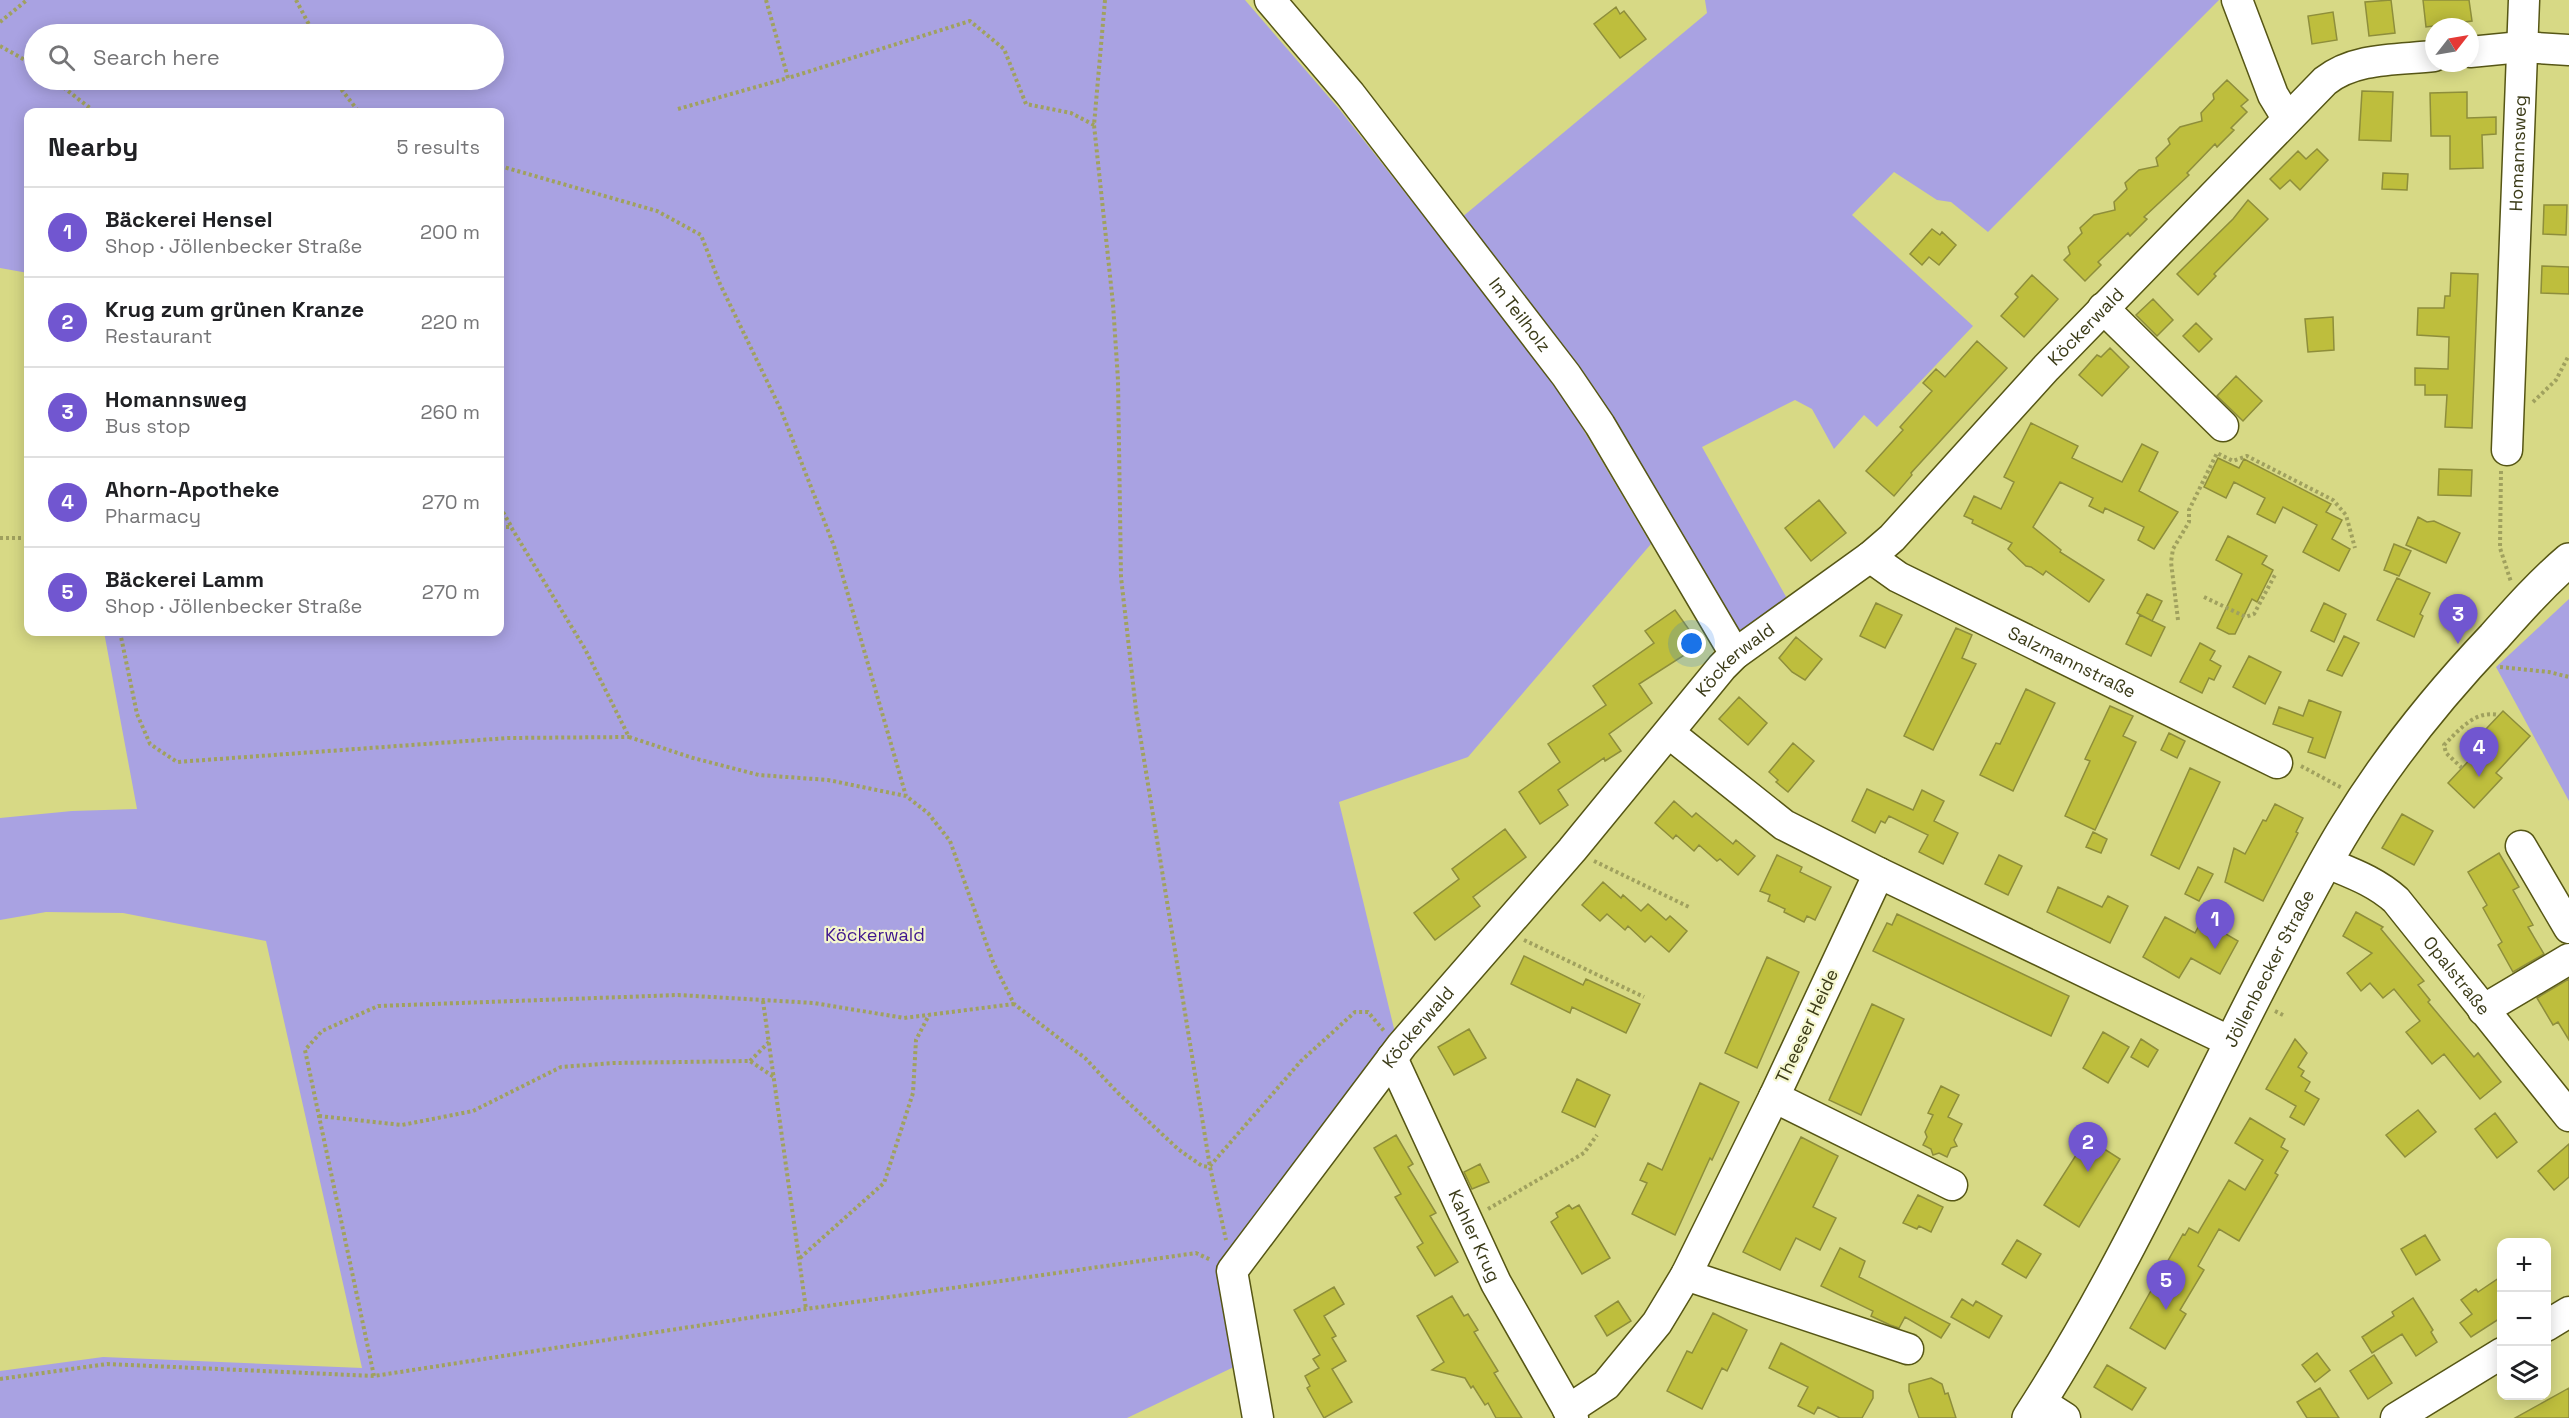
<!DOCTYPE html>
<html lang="en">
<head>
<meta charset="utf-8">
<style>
	body { margin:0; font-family:"Space Grotesk",sans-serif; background:#f2f2f2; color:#202124 }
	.controls { position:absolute; right:18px; bottom:18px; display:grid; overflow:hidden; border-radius:12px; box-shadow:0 3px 15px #0003 }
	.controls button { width:54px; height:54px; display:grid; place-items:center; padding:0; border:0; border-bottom:2px solid #e0e0e0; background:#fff; color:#202124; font:30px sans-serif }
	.compass { position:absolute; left:2425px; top:18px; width:54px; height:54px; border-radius:50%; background:#fff; box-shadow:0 3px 15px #0003; rotate:59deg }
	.you { position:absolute; left:1692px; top:644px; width:21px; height:21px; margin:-15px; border:4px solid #fff; border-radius:50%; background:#1a73e8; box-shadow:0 0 0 9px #1a73e833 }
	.badge { display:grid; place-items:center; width:39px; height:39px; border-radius:50%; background:#7156d0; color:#fff; font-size:20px; font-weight:700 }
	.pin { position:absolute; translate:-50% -50px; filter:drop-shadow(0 2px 3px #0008) }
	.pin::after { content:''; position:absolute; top:32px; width:21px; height:18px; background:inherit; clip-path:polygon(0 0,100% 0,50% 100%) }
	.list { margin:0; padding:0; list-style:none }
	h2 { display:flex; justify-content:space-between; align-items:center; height:78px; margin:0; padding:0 24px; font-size:26px }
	h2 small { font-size:20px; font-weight:400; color:#757577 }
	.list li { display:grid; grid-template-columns:39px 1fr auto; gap:18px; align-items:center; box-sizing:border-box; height:90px; padding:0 24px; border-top:2px solid #e0e0e0 }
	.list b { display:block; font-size:22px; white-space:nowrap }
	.list p { margin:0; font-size:20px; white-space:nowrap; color:#757577 }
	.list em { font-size:20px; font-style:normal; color:#757577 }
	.icon { flex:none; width:33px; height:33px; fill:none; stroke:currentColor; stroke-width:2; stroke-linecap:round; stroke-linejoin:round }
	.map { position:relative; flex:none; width:2569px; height:1418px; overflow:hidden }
	.search { position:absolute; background:#fff; box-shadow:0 3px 15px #0003; left:24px; top:24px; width:480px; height:66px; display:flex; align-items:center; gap:15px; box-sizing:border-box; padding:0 21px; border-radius:33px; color:#757577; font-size:22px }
	.panel { position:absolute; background:#fff; box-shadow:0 3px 15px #0003; left:24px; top:108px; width:480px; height:528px; border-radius:12px }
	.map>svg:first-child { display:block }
	.green { fill:#a9a2e2; fill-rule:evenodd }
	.building { fill:#bebe3d; stroke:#8e8e3b; stroke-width:1.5 }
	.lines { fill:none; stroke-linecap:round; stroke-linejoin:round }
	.minor-casing { stroke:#565615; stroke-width:33 }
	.major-casing { stroke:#565615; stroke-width:36 }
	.path { stroke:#a0a15e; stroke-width:4; stroke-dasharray:3 3; stroke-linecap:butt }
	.minor { stroke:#fff; stroke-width:30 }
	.major { stroke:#fff; stroke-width:33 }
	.labels { text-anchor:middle; stroke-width:4.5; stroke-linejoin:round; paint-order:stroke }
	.street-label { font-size:18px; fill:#3b3b18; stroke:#f5f7ce }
	.park-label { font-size:18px; fill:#3f168e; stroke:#f5f7ce }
</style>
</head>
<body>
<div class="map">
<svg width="2569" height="1418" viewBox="0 0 2569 1418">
	<rect width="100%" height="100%" fill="#d7d985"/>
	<!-- green -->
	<path class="green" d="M0 0H1245L1340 110 1558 387 1651 544 1468 757 1339 802 1399 1049 1220 1279 1236 1366 1127 1418H0V1371L103 1357 362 1368 266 941 123 913 46 912 0 920V818L72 811 137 809 104 632H500V112H28V273L0 268ZM34 34H494V80H34Z
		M1705 0H2219L1988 232 1951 202 1937 200 1894 172 1852 215 1973 326 1877 427 1864 415 1834 449 1812 409 1795 400 1702 447 1789 602 1745 631 1738 629 1733 625 1596 390 1461 218 1707 13Z
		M2569 599V801L2496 667Z"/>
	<!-- building -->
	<path class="building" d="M2391 0 2395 33 2369 36 2365 2Z
		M2423 0H2469L2472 21 2426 27Z
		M1616 7 1620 14 1624 11 1646 39 1620 58 1594 24Z
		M2333 12 2337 40 2312 44 2308 16Z
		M2227 80 2248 100 2241 106 2247 112 2231 128 2234 130 2217 147 2215 144 2187 173 2189 175 2144 217 2147 219 2130 236 2128 233 2098 262 2101 265 2085 281 2064 260 2070 254 2068 247 2082 233 2080 228 2094 215 2115 210 2114 202 2127 189 2125 183 2139 170 2158 166 2156 158 2170 144 2168 139 2180 127 2202 121 2201 113 2214 99 2213 94Z
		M2362 91 2393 92 2391 141 2359 140Z
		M2467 92V118L2496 117V134L2482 135 2483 168 2450 169V136H2431L2430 93Z
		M2317 149 2328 160 2300 190 2290 180 2280 189 2270 179 2298 151 2306 159Z
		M2383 173 2408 174 2407 190 2382 189Z
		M2248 200 2268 219 2214 274 2216 276 2198 295 2177 274 2233 219Z
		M2544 205H2567L2566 235 2543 234Z
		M1932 229 1940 235 1942 232 1956 245 1939 265 1929 257 1922 265 1910 254Z
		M2542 266 2569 267V294L2541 293Z
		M2451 273 2478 274 2472 428 2445 427 2447 395H2425V385H2415V368L2448 369 2449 337 2417 335 2418 308H2444L2445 296H2450Z
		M2032 275 2058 299 2024 337 2001 316 2018 297 2015 294Z
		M2153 299 2173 320 2157 336 2136 315Z
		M2333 317 2334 350 2308 352 2305 319Z
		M2196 323 2212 339 2199 352 2183 336Z
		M1977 341 2007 368 1911 473 1912 475 1894 496 1866 471 1903 430 1900 427 1932 391 1923 383 1936 369 1945 377Z
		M2110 348 2129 367 2102 396 2079 375 2097 355 2101 357Z
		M2236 376 2262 401 2243 421 2217 396Z
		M2031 423 2078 446 2072 458 2122 482 2142 444 2158 452 2139 491 2178 512 2154 549 2138 540 2144 527 2105 508 2103 513 2089 506 2093 498 2060 482 2033 527 2061 550 2060 552 2104 580 2089 602 2046 571 2043 575 2031 567 2026 566 2008 549 2012 543 1972 523 1973 520 1964 516 1974 496 2001 509 2014 482 2004 477Z
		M2218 458 2239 468 2244 459 2331 504 2326 512 2342 520 2332 539 2350 549 2339 571 2303 552 2317 525 2283 507 2275 523 2257 514 2265 498 2234 482 2226 498 2204 487Z
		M2439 469 2472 470 2471 496 2438 495Z
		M1819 500 1846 533 1811 561 1785 528Z
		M2418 517 2427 522 2434 521 2460 533 2446 563 2406 545Z
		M2228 536 2267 556 2262 564 2273 570 2257 602 2252 599 2235 634H2229L2217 628 2242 574 2216 560Z
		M2394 544 2411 551 2399 576 2384 570Z
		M2397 578 2430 593 2420 614 2423 616 2414 637 2377 620Z
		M2147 594 2162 601 2152 621 2137 613Z
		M1876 603 1902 615 1885 648 1860 636Z
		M2324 603 2346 614 2334 642 2311 631Z
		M1675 610 1700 645 1639 684 1652 703 1609 734 1621 751 1605 761 1604 758 1558 790 1568 805 1540 824 1519 792 1560 762 1548 744 1606 705 1593 686 1654 643 1645 631Z
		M2140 615 2165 627 2151 656 2126 644Z
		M1956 628 1972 635 1962 658 1976 664 1933 750 1904 736Z
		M2344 636 2359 643 2342 676 2327 670Z
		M1796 637 1822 659 1805 680 1792 672 1779 658Z
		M2200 643 2215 651 2210 660 2221 666 2214 680 2209 678 2202 693 2180 682Z
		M2249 656 2281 672 2265 704 2233 687Z
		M2026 689 2055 703 2013 791 1980 775 1996 743 2000 744Z
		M1739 697 1767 723 1748 745 1719 719Z
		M2309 700 2341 712 2325 758 2308 752 2313 738 2273 724 2279 707 2303 716Z
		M2110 706 2133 716 2123 736 2136 742 2095 830 2065 816 2090 761 2085 759Z
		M2503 711 2530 736 2496 773 2502 778 2474 808 2448 783 2476 753 2469 747Z
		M2169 733 2185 741 2177 758 2161 750Z
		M1793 743 1814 761 1788 792 1776 782 1778 780 1769 772Z
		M2190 768 2220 782 2179 869 2151 855Z
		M1867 789 1913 810 1922 790 1944 801 1934 821 1958 833 1943 864 1919 852 1928 835 1889 816 1885 823 1881 821 1875 833 1852 821Z
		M1674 801 1692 817 1696 813 1733 844 1736 840 1755 856 1738 875 1720 859 1717 861 1699 845 1694 851 1676 835 1673 839 1655 823Z
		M2275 804 2303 818 2296 832 2298 833 2263 901 2225 882 2234 848 2245 854 2263 820 2266 821Z
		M2402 814 2433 831 2414 865 2382 848Z
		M1505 829 1526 857 1473 897 1480 906 1435 940 1414 913 1459 879 1452 869Z
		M2093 832 2107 839 2101 853 2086 847Z
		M2499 853 2519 887 2513 890 2533 925 2528 927 2544 954 2513 972 2498 945 2502 942 2483 908 2487 905 2468 872Z
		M1777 855 1802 867 1800 872 1831 887 1815 920 1807 916 1804 922 1784 912 1785 909 1768 901 1770 895 1760 891Z
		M1999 855 2022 866 2008 895 1985 884Z
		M2198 867 2213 874 2199 901 2185 894Z
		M1603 882 1621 898 1623 895 1641 911 1648 904 1666 920 1670 916 1687 931 1669 952 1651 936 1645 942 1628 926 1625 930 1607 914 1600 921 1582 905Z
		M2058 887 2102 907 2108 896 2128 906 2110 943 2047 912Z
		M2356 912 2383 927 2381 929 2424 981 2418 985 2430 1000 2428 1002 2474 1057 2478 1053 2501 1082 2480 1099 2444 1054 2432 1064 2406 1032 2420 1021 2394 989 2383 998 2370 983 2361 991 2347 973 2372 953 2343 936Z
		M1897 914 2069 996 2051 1036 1873 951 1887 923 1892 925Z
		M2165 917 2195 933 2202 920 2238 941 2220 974 2191 958 2179 978 2143 957Z
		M1524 956 1583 985 1586 979 1640 1004 1626 1033 1572 1007 1570 1013 1511 984Z
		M1767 957 1799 972 1757 1068 1725 1053Z
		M2569 979V1040L2558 1022 2553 1025 2537 998Z
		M1872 1004 1904 1019 1861 1115 1829 1100Z
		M1469 1029 1486 1058 1454 1075 1438 1047Z
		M2103 1032 2129 1047 2108 1083 2083 1068Z
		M2141 1039 2158 1050 2148 1067 2131 1057Z
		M2295 1039 2307 1053 2298 1067 2304 1071 2301 1076 2310 1082 2305 1091 2319 1099 2304 1125 2290 1117 2296 1106 2266 1089Z
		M1577 1079 1610 1095 1595 1127 1562 1112Z
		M1700 1083 1739 1102 1712 1160 1710 1158 1675 1235 1632 1214 1647 1183 1640 1180 1648 1163 1662 1170Z
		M1941 1086 1959 1095 1948 1117 1962 1124 1954 1140 1957 1146 1951 1148 1947 1157 1939 1153 1933 1155 1931 1149 1923 1145 1927 1137 1925 1132 1933 1115 1928 1113Z
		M2418 1110 2436 1132 2405 1157 2386 1135Z
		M2495 1113 2517 1142 2497 1158 2475 1129Z
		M2250 1118 2285 1139 2281 1147 2288 1151 2275 1173 2278 1175 2239 1241 2219 1229 2198 1266 2204 1270 2180 1310 2186 1314 2165 1349 2130 1328 2183 1234 2185 1235 2189 1228 2198 1233 2229 1180 2245 1190 2263 1160 2235 1143Z
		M1396 1135 1413 1164 1408 1167 1436 1213 1430 1216 1458 1262 1435 1276 1417 1247 1423 1243 1395 1197 1401 1194 1374 1148Z
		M1801 1137 1838 1156 1813 1207 1836 1218 1820 1250 1796 1238 1780 1270 1743 1252Z
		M2087 1138 2120 1159 2079 1227 2044 1205Z
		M2569 1144V1177L2554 1190 2538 1171Z
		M1480 1164 1489 1182 1472 1189 1464 1172Z
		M1918 1195 1943 1207 1931 1232 1919 1226 1917 1229 1903 1223Z
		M1569 1205 1572 1209 1579 1205 1610 1258 1582 1274 1551 1222 1558 1217 1556 1213Z
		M2425 1235 2440 1260 2416 1275 2401 1249Z
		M2017 1240 2041 1254 2026 1278 2002 1264Z
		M1840 1248 1865 1261 1859 1277 1950 1324 1941 1338 1905 1317 1899 1328 1890 1325 1871 1316 1873 1311 1821 1286Z
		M2502 1276V1317L2471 1337 2460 1323 2472 1314 2461 1300 2476 1289 2478 1292Z
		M1334 1287 1344 1304 1324 1316 1336 1336 1332 1338 1346 1361 1332 1369 1352 1402 1324 1418 1307 1388 1310 1386 1305 1376 1319 1368 1313 1359 1320 1355 1294 1310Z
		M1452 1296 1464 1316 1468 1314 1478 1330 1474 1332 1498 1371 1494 1373 1522 1418H1496L1488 1403 1485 1405 1473 1386 1471 1388 1465 1378 1432 1370 1444 1362 1417 1316Z
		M2413 1298 2433 1330 2431 1332 2437 1342 2416 1356 2402 1334 2372 1353 2362 1337 2394 1316 2392 1312Z
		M1962 1299 1973 1306 1976 1301 2002 1316 1989 1338 1951 1317Z
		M1618 1301 1631 1321 1607 1336 1595 1316Z
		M1713 1313 1747 1330 1727 1371 1722 1368 1702 1409 1667 1391 1687 1351 1692 1353Z
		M1781 1343 1873 1391V1398L1862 1418H1840L1818 1407 1814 1414 1798 1406 1808 1387 1769 1368Z
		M2317 1353 2330 1370 2315 1382 2302 1365Z
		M2374 1355 2392 1383 2368 1399 2350 1371Z
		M2107 1365 2146 1388 2132 1410 2094 1387Z
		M1931 1378 1942 1384 1945 1394 1948 1393 1956 1418H1919L1909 1391V1384Z
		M2320 1388 2339 1418H2307L2297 1402Z
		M2569 1388V1418H2515Z"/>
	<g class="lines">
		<!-- minor casing -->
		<g class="minor-casing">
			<g id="minor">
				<path id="s1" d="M1270 0 1350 94 1566 375 1600 425 1735 654"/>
				<path d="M2237 0 2273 95 2287 118"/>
				<path d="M2470 52 2521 47 2569 50"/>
				<path d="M2103 308 2223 426"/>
				<path id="s2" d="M2507 450 2524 0"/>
				<path id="s3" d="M1870 557 1898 577 2277 763"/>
				<path d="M1669 733 1784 825 1879 873 2231 1042"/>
				<path d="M2521 846 2569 928"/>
				<path id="s4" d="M2325 862C2351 873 2375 881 2396 900L2569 1116"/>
				<path d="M1879 873 1774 1097 1952 1185"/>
				<path d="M2483 1010 2569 959"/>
				<path id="s5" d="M1392 1058 1496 1283 1573 1418"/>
				<path d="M1686 1275 1908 1349"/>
				<path d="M2546 1326 2569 1312"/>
				<path d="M2040 1402 2065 1418"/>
				<path d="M1568 1410 1606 1385 1657 1323 1686 1275 1774 1097"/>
				<path id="s6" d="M1258 1418 1232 1271 1402 1045 1572 850 1722 667 1735 654 1870 557 1892 538 2046 368 2325 81C2355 57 2398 60 2434 56"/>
				<path d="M2396 1418 2502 1353"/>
			</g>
		</g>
		<!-- major casing -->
		<g class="major-casing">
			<g id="major">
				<path id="s7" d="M2029 1418C2124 1272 2194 1111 2275 957 2298 913 2320 869 2346 827 2388 758 2439 695 2494 637 2518 610 2542 583 2569 560"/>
			</g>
		</g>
		<!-- path -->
		<path class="path" d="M296 0 314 34
			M766 0 788 78 970 21 1004 49 1026 104 1071 113 1094 125
			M1105 0 1094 125 1113 304 1118 380 1121 577 1136 710 1210 1167 1226 1240
			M0 22 27 0
			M0 46 34 65
			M54 80 95 112
			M334 80 359 112
			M678 109 788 78
			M500 166 657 211 701 235 720 284 781 410 834 546 906 796
			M2533 402 2556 380 2569 355
			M2501 471 2500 548 2511 582
			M500 507 511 526
			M500 527H511L585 649 629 737 693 758 759 775 828 780 906 796 928 813 950 841 993 962 1014 1004 1085 1058 1118 1093 1178 1149 1202 1166 1210 1167
			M0 538H28
			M2204 597 2246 617 2254 614 2276 573
			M2178 620 2171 562 2173 549 2189 522V510L2217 453 2233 461 2247 456 2333 500 2346 515 2355 548
			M120 632 137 714 150 744 177 762 508 738 629 737
			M2500 667 2549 672 2569 677
			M2301 766 2342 788
			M2462 768 2446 753 2444 745C2460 729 2475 710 2499 715
			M1594 861 1689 907
			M1524 940 1644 997
			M763 1001 806 1309
			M2275 1011 2283 1015
			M750 1061 769 1042
			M319 1116 402 1125 473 1111 561 1067 614 1063 750 1061 774 1077
			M1210 1166 1301 1061 1355 1012H1368L1385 1032
			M1488 1209 1584 1153 1597 1135
			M800 1258 884 1183 913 1093 916 1040 929 1015
			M374 1376 305 1050 322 1031 378 1006 678 995 814 1003 904 1018 1014 1004
			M0 1379 107 1364 374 1376 806 1309 1196 1253 1211 1260"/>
		<!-- minor -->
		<use href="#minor" class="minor"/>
		<!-- major -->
		<use href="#major" class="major"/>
	</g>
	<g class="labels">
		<!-- street labels -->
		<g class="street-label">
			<text dy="6" stroke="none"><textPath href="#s2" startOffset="297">Homannsweg</textPath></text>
			<text dy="6" stroke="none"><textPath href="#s1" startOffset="402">Im Teilholz</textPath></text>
			<text dy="6" stroke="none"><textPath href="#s6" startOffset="1428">Köckerwald</textPath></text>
			<text dy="6" stroke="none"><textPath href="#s6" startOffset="942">Köckerwald</textPath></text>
			<text dy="6" stroke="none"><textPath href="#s3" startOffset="228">Salzmannstraße</textPath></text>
			<text dy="6" stroke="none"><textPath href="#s7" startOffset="510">Jöllenbecker Straße</textPath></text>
			<text dy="6" stroke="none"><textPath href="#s4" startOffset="178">Opalstraße</textPath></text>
			<text transform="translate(1807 1026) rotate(-65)" y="6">Theeser Heide</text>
			<text dy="6" stroke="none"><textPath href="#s6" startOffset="456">Köckerwald</textPath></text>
			<text dy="6" stroke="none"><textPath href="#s5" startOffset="196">Kahler Krug</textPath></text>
		</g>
		<!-- park labels -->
		<g class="park-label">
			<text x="875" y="941">Köckerwald</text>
		</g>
	</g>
</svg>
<div class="controls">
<button>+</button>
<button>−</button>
<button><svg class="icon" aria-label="layers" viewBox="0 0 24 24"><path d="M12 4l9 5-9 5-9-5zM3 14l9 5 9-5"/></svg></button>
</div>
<svg class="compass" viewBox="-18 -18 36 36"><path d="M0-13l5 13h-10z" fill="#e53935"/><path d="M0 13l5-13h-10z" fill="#757577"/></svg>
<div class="you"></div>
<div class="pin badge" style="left:2215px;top:949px">1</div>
<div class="pin badge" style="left:2088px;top:1172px">2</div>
<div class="pin badge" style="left:2458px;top:644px">3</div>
<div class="pin badge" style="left:2479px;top:777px">4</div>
<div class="pin badge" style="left:2166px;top:1310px">5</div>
<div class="search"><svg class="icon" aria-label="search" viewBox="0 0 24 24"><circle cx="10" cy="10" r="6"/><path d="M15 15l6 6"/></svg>Search here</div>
<section class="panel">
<h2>Nearby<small>5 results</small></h2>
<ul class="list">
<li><span class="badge">1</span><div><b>Bäckerei Hensel</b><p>Shop · Jöllenbecker Straße</p></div><em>200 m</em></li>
<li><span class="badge">2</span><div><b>Krug zum grünen Kranze</b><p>Restaurant</p></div><em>220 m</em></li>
<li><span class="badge">3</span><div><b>Homannsweg</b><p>Bus stop</p></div><em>260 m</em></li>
<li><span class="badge">4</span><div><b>Ahorn-Apotheke</b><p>Pharmacy</p></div><em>270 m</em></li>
<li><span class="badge">5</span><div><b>Bäckerei Lamm</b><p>Shop · Jöllenbecker Straße</p></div><em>270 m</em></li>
</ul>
</section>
</div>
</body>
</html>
